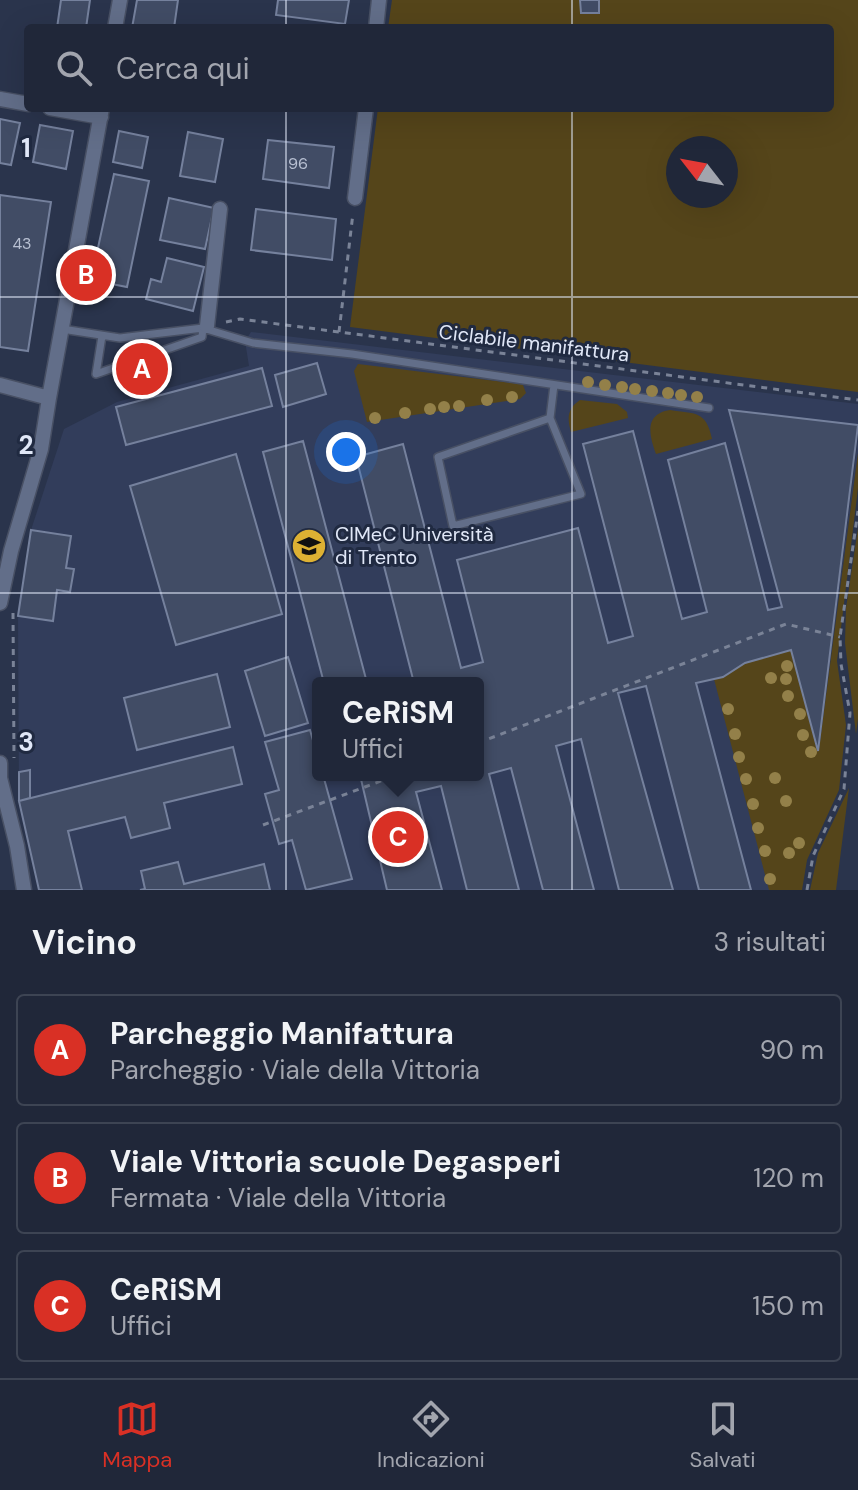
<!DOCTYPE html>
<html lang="it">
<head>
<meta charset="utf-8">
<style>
	body { margin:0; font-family:"DM Sans",sans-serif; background:#282f41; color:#f1f3f6 }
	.compass { position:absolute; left:666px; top:136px; width:72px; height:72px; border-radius:50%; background:#202739; box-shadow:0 8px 32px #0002; rotate:301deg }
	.you { position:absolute; left:346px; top:452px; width:28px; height:28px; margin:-20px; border:6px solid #fff; border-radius:50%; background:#1a73e8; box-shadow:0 0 0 12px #1a73e833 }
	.badge { display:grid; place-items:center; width:52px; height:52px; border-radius:50%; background:#d93025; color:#fff; font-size:26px; font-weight:700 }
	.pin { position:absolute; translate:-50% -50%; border:4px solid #fff; box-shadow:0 2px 8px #0006 }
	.popup { position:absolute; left:312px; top:677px; width:172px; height:104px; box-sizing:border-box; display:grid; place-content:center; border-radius:8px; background:#202739; filter:drop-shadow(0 2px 6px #0005); font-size:26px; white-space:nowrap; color:#a2a5ae }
	.popup b { font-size:30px; color:#f1f3f6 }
	.popup::after { content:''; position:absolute; left:50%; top:100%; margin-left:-16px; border:16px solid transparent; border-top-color:#202739 }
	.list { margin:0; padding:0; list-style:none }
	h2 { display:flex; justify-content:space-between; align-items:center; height:104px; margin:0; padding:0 32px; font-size:34px }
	h2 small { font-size:26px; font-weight:400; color:#a2a5ae }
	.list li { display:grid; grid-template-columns:52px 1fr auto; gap:24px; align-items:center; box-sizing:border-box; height:112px; margin:0 16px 16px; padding:0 16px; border:2px solid #3d4453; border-radius:8px }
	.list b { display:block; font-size:30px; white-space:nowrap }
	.list p { margin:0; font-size:26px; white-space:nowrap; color:#a2a5ae }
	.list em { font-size:26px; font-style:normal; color:#a2a5ae }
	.icon { flex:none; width:44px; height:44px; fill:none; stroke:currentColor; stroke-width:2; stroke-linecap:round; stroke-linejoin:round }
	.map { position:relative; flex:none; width:858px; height:890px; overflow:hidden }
	.search { position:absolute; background:#202739; box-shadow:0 8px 32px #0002; left:24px; right:24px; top:24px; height:88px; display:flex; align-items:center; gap:20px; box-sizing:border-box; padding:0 28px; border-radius:8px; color:#a2a5ae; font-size:30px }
	.sheet { height:488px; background:#202739 }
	nav { display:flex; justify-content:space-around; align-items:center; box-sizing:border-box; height:112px; border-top:2px solid #3d4453; background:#202739; font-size:22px; color:#a2a5ae }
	nav a { display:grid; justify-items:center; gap:4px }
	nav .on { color:#d93025 }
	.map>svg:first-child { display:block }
	.built { fill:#323d5b; fill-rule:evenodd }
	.green { fill:#55451a; fill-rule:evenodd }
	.building { fill:#414c65; stroke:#75819d; stroke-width:2 }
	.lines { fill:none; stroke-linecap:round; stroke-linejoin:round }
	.lane-casing { stroke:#485064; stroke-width:10 }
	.street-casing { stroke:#485064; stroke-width:17 }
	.path { stroke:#7a8397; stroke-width:3; stroke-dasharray:6 6; stroke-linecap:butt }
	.lane { stroke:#626e89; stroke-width:7 }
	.street { stroke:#626e89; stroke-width:14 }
	.tree { fill:#938049 }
	.grid { fill:none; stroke:#e0e7f7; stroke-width:2; stroke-opacity:0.55 }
	.labels { text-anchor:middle; stroke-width:6; stroke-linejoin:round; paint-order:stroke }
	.number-label { font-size:16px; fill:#b8c0d2 }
	.street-label { font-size:20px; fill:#e0e7f7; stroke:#202a41 }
	.poi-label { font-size:20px; fill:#e0e7f7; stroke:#202a41; text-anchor:start }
	.grid-label { font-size:26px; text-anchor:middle; font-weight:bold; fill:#e0e7f7; stroke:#202a41; stroke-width:6; stroke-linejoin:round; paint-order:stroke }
</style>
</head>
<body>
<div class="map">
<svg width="858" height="890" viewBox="0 0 858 890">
	<rect width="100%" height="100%" fill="#2a344c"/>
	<!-- built -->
	<path class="built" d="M251 332 858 404V425L729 410 782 607 768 610 725 444 707 612 682 619 633 432 584 444 633 636 608 643 578 528 457 560 483 662 461 668 403 445 356 457 414 683H350L366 678 303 441 263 452 324 683H318V758L310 730 266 743 279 790 265 794 280 843 292 840 306 890H39L19 801 18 616 31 530 64 429 117 402 249 366 245 341ZM317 364 326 394 283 406 275 375ZM262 368 271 406 125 445 116 407ZM235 455 282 614 177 645 130 486ZM287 658 307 723 265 736 245 671ZM217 674 230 727 137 749 124 698Z
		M858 438V453L800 890H751L696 683 723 677 819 748Z
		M646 686 699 890H673L618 693Z
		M581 739 619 890H594L556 746Z
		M511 768 543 890H519L489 774Z
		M323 775H360L387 890H313L352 879Z
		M441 786 467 890H442L416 792Z"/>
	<!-- green -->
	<path class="green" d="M392 0H858V392L350 327 378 108H830V28H388ZM678 148H726V196H678Z
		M358 364 520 384 523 385 526 393 520 399 367 422 354 371Z
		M580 400 617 404 627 412 628 418 571 432C567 418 567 409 580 400Z
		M670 410C695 414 706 410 712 439L656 454C649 435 644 414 670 410Z
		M858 453V488L837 661 846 725 839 790 807 860 802 890H769L714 679 745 663 791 650 819 749Z
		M858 528V719L856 734 845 643 846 608Z
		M849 788 836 890H810L818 853Z"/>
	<!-- building -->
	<path class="building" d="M61 0H90L86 28H57Z
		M137 0H178L174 28H132Z
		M278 0H349L345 24 276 15Z
		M580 0H599V13H581Z
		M0 119 20 123 11 165 0 163Z
		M40 125 73 131 66 169 33 162Z
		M119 131 148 137 142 168 113 162Z
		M188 132 223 139 215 182 180 176Z
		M268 140 334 147 329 188 263 179Z
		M114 174 149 181 127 287 91 280Z
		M0 195 51 202 28 351 0 347Z
		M169 198 214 208 205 249 160 240Z
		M256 209 336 219 332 260 251 250Z
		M167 258 204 267 193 311 146 299 151 279 161 282Z
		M317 363 326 394 283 407 275 375Z
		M262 368 272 406 126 445 116 407Z
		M729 410 858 425 818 751 791 650 745 663 723 677 696 683 751 890H699L646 686 618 693 673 890H619L581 739 556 746 594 890H543L511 768 489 774 519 890H467L441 786 416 792 442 890H387L360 775H478V683H414L356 457 403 444 461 668 483 662 457 560 578 528 608 643 633 636 583 444 633 431 682 619 707 612 668 460 725 443 768 610 782 607Z
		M303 441 366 679 350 683H324L263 452Z
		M236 454 282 614 176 645 130 486Z
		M31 530 71 536 66 568 74 569 70 592 57 590 53 621 18 616Z
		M288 657 308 723 265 736 245 671Z
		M217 674 230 727 137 750 124 698Z
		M310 730 318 758V775H323L352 879 306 890 292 840 279 844 265 794 279 790 265 742Z
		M233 747 242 784 164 803 170 828 131 838 125 817 68 831 82 890H39L19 801Z
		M30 770V798L19 801V772Z
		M178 862 184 884 264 864 270 890H140L145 889 141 871Z"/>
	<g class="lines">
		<!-- lane casing -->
		<g class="lane-casing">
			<path id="lane" d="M62 329 120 338 203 328 202 337 96 374 102 336
				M206 329 253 343 352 354 709 408
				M550 418 438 457 453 526 581 494 550 418 554 385"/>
		</g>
		<!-- street casing -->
		<g class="street-casing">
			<path id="street" d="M115 28 120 0
				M376 28 379 0
				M0 99 28 104
				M50 108 101 117
				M355 198 366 108
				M207 326 220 209
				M0 385 49 398
				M0 603 11 551 41 449 49 398 102 108
				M0 763V778L17 846 24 890"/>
		</g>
		<!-- path -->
		<path class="path" d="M226 322 240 319 858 400
			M339 332 353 213
			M13 613 14 758
			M478 743 786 624 840 637
			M263 825 397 775
			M807 890 813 856 844 789 850 713 841 664 840 637 858 511"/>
		<!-- lane -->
		<use href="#lane" class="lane"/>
		<!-- street -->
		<use href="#street" class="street"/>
	</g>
	<!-- trees -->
	<g class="tree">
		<circle cx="588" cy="382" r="6"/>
		<circle cx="605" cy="385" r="6"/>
		<circle cx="622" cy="387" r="6"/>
		<circle cx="635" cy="389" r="6"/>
		<circle cx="652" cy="391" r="6"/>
		<circle cx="668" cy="393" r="6"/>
		<circle cx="681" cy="395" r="6"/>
		<circle cx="512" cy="397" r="6"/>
		<circle cx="697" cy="397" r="6"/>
		<circle cx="487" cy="400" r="6"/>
		<circle cx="459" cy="406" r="6"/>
		<circle cx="444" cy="407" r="6"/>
		<circle cx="430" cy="409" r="6"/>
		<circle cx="405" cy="413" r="6"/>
		<circle cx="375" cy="418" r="6"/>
		<circle cx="787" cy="666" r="6"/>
		<circle cx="771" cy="678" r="6"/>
		<circle cx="786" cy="679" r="6"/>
		<circle cx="788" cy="696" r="6"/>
		<circle cx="728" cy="709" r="6"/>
		<circle cx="800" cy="714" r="6"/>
		<circle cx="735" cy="734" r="6"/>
		<circle cx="803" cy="735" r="6"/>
		<circle cx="811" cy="752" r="6"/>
		<circle cx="739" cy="757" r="6"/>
		<circle cx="775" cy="778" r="6"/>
		<circle cx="746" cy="779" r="6"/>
		<circle cx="786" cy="801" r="6"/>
		<circle cx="753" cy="804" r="6"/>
		<circle cx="758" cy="828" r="6"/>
		<circle cx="799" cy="843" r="6"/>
		<circle cx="765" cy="851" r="6"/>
		<circle cx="789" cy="853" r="6"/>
		<circle cx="770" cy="879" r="6"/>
	</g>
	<!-- grid -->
	<path class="grid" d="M286 0V28M572 0V28M286 108V890M572 108V890M0 297H858M0 593H858"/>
	<!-- icons -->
	<defs>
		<g id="university-disc" transform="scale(1.8)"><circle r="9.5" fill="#ddb133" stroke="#202a41"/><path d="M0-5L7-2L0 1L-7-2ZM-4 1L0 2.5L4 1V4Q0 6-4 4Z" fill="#111"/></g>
	</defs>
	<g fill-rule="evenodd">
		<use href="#university-disc" x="309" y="546"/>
	</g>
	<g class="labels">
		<!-- number labels -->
		<g class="number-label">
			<text x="298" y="169">96</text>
			<text x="22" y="249">43</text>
		</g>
		<!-- street labels -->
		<g class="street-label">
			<text transform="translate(534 343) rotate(7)" y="7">Ciclabile manifattura</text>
		</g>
		<!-- poi labels -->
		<g class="poi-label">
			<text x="335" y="541">CIMeC Università<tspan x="335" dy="23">di Trento</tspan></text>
		</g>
	</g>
	<g class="grid-label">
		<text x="26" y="157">1</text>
		<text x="26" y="454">2</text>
		<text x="26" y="751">3</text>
	</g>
</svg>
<svg class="compass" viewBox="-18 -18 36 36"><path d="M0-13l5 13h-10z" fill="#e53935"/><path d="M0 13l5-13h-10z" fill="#a2a5ae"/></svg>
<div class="you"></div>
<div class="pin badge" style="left:142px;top:369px">A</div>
<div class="pin badge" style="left:86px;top:275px">B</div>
<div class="pin badge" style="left:398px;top:837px">C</div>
<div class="popup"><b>CeRiSM</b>Uffici</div>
<div class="search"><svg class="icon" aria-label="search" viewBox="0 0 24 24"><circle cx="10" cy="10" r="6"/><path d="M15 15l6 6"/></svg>Cerca qui</div>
</div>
<section class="sheet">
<h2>Vicino<small>3 risultati</small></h2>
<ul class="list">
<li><span class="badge">A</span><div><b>Parcheggio Manifattura</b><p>Parcheggio · Viale della Vittoria</p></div><em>90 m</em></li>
<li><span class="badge">B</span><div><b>Viale Vittoria scuole Degasperi</b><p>Fermata · Viale della Vittoria</p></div><em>120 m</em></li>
<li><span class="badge">C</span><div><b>CeRiSM</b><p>Uffici</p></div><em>150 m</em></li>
</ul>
</section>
<nav>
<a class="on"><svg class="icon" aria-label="map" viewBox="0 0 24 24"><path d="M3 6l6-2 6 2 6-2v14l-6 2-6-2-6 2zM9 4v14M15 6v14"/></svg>Mappa</a>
<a><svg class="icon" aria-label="directions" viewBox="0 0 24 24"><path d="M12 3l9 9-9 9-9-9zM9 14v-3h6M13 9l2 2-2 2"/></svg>Indicazioni</a>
<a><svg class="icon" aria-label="saved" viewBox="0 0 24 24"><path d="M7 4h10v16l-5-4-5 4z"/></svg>Salvati</a>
</nav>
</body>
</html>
